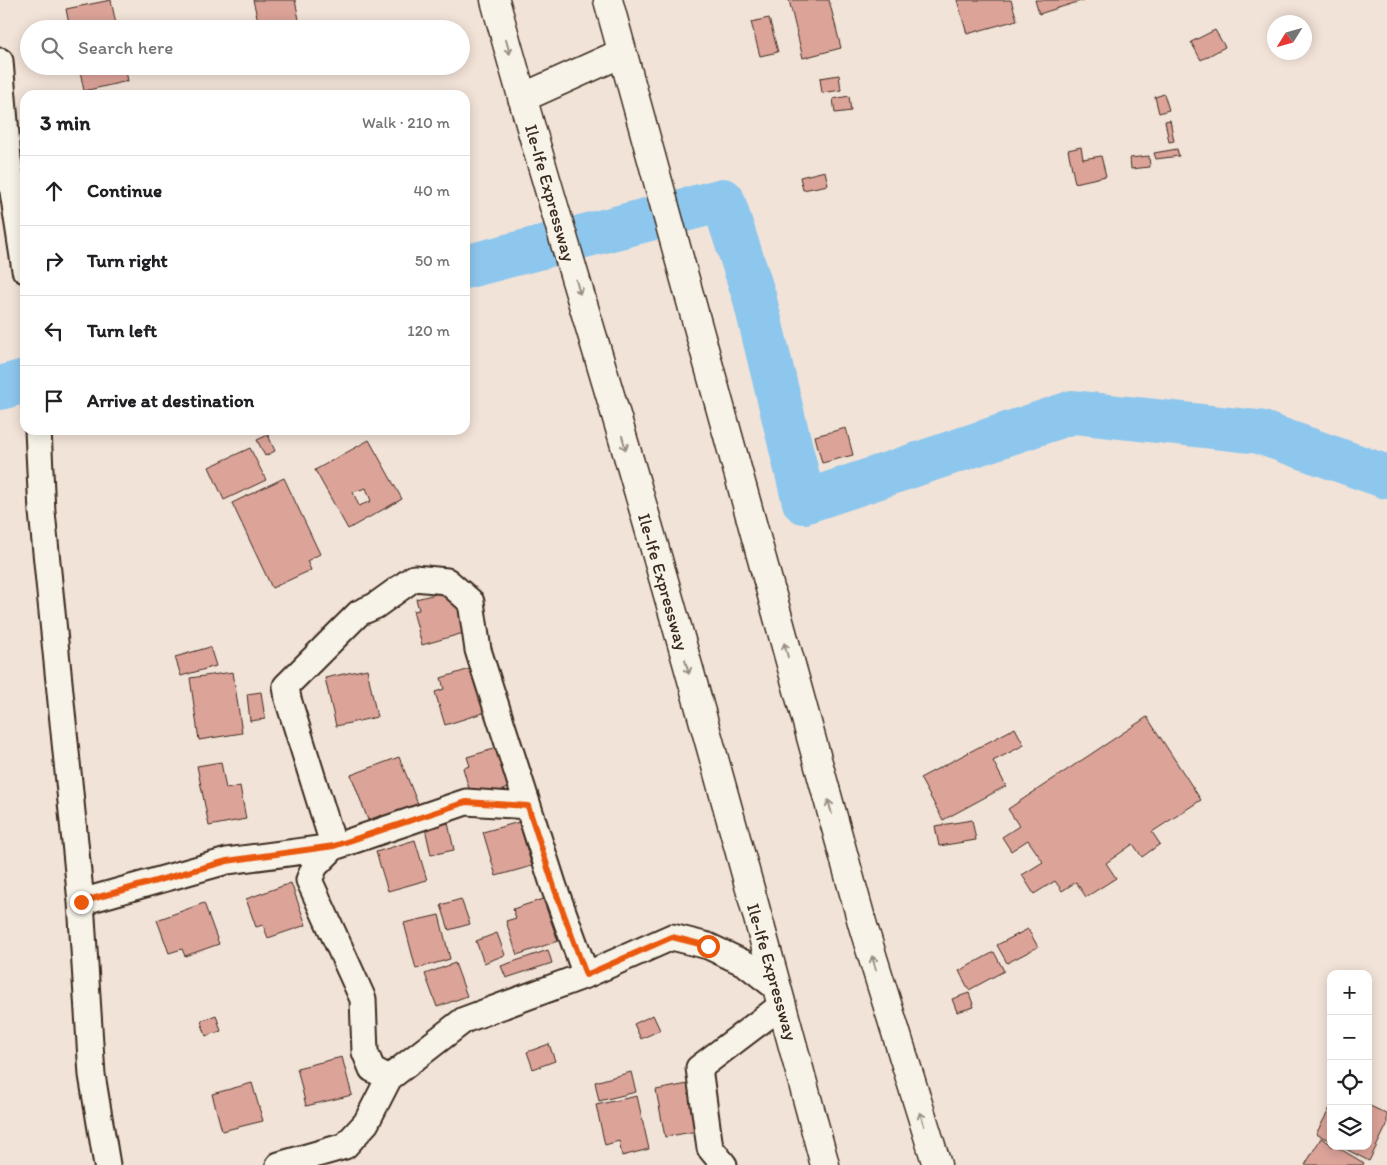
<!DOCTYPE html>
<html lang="en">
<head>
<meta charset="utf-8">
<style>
	body { margin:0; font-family:Itim,sans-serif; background:#f2f2f2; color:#202124 }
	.controls { position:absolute; right:15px; bottom:15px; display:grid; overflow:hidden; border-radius:10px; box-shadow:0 2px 12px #0003 }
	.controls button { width:45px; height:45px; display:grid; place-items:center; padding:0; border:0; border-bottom:1px solid #e0e0e0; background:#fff; color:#202124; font:25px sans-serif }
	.compass { position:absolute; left:1267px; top:15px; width:45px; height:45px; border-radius:50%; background:#fff; box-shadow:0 2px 12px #0003; rotate:233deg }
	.stop { position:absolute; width:15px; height:15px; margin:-11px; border:4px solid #ea580c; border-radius:50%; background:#fff }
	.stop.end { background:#ea580c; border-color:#fff; box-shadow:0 1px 5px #0008 }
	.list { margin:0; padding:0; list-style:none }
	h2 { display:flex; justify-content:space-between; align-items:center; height:65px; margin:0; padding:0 20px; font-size:21px }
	h2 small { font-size:16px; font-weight:400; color:#757577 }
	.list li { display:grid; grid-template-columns:32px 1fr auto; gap:15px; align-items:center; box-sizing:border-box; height:70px; padding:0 20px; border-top:1px solid #e0e0e0 }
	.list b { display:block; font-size:19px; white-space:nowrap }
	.list em { font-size:16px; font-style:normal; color:#757577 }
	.icon { flex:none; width:28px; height:28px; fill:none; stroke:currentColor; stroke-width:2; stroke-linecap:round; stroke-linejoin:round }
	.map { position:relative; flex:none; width:1387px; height:1165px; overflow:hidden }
	.search { position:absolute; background:#fff; box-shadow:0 2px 12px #0003; left:20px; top:20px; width:450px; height:55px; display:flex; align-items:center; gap:12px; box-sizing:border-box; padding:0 18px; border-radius:28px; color:#757577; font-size:19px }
	.panel { position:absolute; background:#fff; box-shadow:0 2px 12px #0003; left:20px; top:90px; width:450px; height:345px; border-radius:15px }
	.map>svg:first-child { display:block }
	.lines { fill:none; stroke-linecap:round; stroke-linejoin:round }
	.river { stroke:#8ec7ed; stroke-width:44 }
	.building { fill:#dca399; stroke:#3b2a1e; fill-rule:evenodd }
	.street-casing { stroke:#3b2a1e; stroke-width:29 }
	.highway-casing { stroke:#3b2a1e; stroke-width:31 }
	.street { stroke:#f7f3e8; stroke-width:25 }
	.highway { stroke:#f7f3e8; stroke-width:28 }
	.oneway { stroke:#998e83 }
	.route { stroke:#ea580c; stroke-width:6 }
	.labels { text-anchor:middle; stroke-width:5; stroke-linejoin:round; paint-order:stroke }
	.street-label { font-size:18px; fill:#3b2a1e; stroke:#f7f3e8 }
</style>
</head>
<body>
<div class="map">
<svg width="1387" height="1165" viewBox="0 0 1387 1165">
	<rect width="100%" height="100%" fill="#f2e3d8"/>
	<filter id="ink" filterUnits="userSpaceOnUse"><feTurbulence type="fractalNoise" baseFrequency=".02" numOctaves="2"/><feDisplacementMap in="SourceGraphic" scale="10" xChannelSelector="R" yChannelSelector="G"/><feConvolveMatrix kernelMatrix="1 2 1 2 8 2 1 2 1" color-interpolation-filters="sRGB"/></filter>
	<g filter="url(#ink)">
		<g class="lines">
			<!-- river -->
			<path class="river" d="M465 267 723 200 754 296 804 502 1073 412 1259 432 1387 477
				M0 388 25 381"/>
		</g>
		<!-- building -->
		<path class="building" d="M111 0 117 29H70L66 9Z
			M253 0H295L301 29H260Z
			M789 0H829L841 48 803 58Z
			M957 0H1011L1017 20 967 34Z
			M1035 0H1084L1039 14Z
			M769 18 778 52 760 56 751 22Z
			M1215 30 1225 47 1201 60 1191 42Z
			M79 66H125L128 81 84 91Z
			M839 75 841 90 822 93 820 78Z
			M1164 94 1169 110 1159 113 1155 97Z
			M849 96 851 111 835 113 833 99Z
			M1170 120 1174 141 1169 142 1165 121Z
			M1081 147 1083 159 1101 156 1106 176 1075 183 1068 150Z
			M1177 149 1179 156 1156 159 1154 153Z
			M1149 156 1150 167 1131 169 1130 158Z
			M825 171 828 185 803 190 800 177Z
			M846 428 853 455 822 463 815 436Z
			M268 435 275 451 265 456 257 440Z
			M369 440 402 499 348 529 315 470ZM366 488 371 501 359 506 353 492Z
			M250 448 266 480 224 500 209 467Z
			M284 478 320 554 307 561 311 570 272 588 232 503Z
			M455 589 467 632 422 645 413 611 419 610 416 599Z
			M210 647 216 666 181 676 175 657Z
			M473 668 486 712 445 725 435 692 444 689 441 678Z
			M367 669 377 717 336 726 325 678Z
			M233 672 242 733 199 740 190 678Z
			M261 692 265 719 250 721 247 694Z
			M1147 717 1201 800 1152 832 1160 844 1142 857 1133 844 1106 863 1116 878 1086 897 1076 882 1062 891 1055 881 1034 894 1022 875 1043 862 1028 840 1011 851 1002 837 1019 826 1008 809Z
			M1015 728 1024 745 993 761 1006 786 943 820 920 778Z
			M497 748 509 788 472 799 463 768 470 766 467 757Z
			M399 757 420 809 385 823 382 815 368 820 351 775Z
			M221 762 226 789 240 786 246 819 209 826 197 766Z
			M972 820 976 840 939 846 935 826Z
			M519 822 532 866 496 876 483 832Z
			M448 823 454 850 431 855 425 828Z
			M415 840 427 880 388 891 376 852Z
			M291 883 306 925 268 938 263 925 256 927 246 899Z
			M461 899 470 924 449 930 441 905Z
			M543 899 558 941 517 955 506 921 516 918 513 909Z
			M204 903 219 944 185 956 182 949 169 953 157 920Z
			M439 915 450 959 416 969 404 923Z
			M1028 929 1038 947 1007 963 997 945Z
			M497 933 505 955 484 963 476 941Z
			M548 950 552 963 506 978 501 966Z
			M994 952 1004 971 969 990 959 971Z
			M455 963 467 996 437 1007 425 974Z
			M969 993 974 1007 957 1012 952 999Z
			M216 1015 221 1031 206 1036 201 1021Z
			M653 1015 660 1030 641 1039 634 1024Z
			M549 1044 555 1061 533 1069 527 1052Z
			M342 1057 352 1095 306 1106 297 1068Z
			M631 1072 636 1092 599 1101 595 1082Z
			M252 1083 263 1121 222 1131 212 1094Z
			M693 1083 702 1130 665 1137 656 1090Z
			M637 1096 649 1149 622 1156 619 1141 605 1145 596 1105Z
			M1368 1105 1387 1114V1125L1369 1161 1340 1146H1368Z
			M1331 1106V1141L1316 1134Z
			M1321 1138 1331 1144V1146H1335L1364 1163 1363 1165H1305Z"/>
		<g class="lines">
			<!-- street casing -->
			<g class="street-casing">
				<path id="street" d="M0 61 8 159 25 270
					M38 430 42 512 81 902 92 1075 107 1165
					M81 902 227 861 334 847 466 802 528 806
					M389 1078 372 1069 365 1052 363 999 309 880 315 866 334 847 288 699 286 686 359 613 375 606 414 578 447 581 471 602 478 650 554 887 586 975
					M279 1165 345 1146 366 1123 389 1078 464 1020 586 975 672 937 708 946 746 964 777 988
					M724 1165 710 1148 699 1068 782 1005"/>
			</g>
			<!-- highway casing -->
			<g class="highway-casing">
				<path id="highway" d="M495 0C540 166 592 331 640 497 704 719 765 942 825 1165
					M608 0 863 926 937 1165
					M522 98 622 53"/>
			</g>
			<!-- street -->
			<use href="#street" class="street"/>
			<!-- highway -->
			<use href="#highway" class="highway"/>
		</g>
		<!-- one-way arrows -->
		<defs><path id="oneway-shaft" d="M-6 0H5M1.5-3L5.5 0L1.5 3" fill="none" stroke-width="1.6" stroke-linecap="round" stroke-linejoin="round" transform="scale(1.25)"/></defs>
		<g class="oneway">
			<use href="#oneway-shaft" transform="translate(508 47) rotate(75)"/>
			<use href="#oneway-shaft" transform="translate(578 287) rotate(74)"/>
			<use href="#oneway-shaft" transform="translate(624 443) rotate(74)"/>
			<use href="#oneway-shaft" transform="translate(786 650) rotate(-105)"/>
			<use href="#oneway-shaft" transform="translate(687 667) rotate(74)"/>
			<use href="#oneway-shaft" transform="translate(830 807) rotate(-105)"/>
			<use href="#oneway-shaft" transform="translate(874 963) rotate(-106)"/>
			<use href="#oneway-shaft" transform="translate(922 1119) rotate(-108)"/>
		</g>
	</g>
	<g class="lines" filter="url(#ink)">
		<!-- route -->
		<path class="route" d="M81 902 227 861 334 846 466 802 528 806 554 887 586 975 672 937 708 946"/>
	</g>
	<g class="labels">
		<!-- street labels -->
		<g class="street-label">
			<text transform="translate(550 193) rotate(74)" y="6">Ile-Ife Expressway</text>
			<text transform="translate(663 582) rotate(74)" y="6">Ile-Ife Expressway</text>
			<text transform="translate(772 972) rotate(74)" y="6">Ile-Ife Expressway</text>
		</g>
	</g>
</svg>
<div class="controls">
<button>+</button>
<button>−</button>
<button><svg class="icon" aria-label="locate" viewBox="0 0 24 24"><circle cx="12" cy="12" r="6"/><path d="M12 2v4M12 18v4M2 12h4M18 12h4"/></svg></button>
<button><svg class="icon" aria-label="layers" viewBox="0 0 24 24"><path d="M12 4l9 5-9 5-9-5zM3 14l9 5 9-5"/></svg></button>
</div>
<svg class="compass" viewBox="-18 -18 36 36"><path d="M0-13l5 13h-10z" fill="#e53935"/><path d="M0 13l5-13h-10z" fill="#757577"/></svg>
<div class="stop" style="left:708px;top:946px"></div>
<div class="stop end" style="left:81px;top:902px"></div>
<div class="search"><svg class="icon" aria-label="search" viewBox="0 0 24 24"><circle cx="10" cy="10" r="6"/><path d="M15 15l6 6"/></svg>Search here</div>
<section class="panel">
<h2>3 min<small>Walk · 210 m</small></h2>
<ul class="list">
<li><svg class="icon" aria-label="ahead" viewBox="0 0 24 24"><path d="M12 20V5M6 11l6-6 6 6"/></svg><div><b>Continue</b></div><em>40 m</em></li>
<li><svg class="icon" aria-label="right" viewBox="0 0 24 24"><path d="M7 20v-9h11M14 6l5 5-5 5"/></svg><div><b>Turn right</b></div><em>50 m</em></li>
<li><svg class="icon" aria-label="left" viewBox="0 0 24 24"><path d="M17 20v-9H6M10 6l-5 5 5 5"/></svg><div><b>Turn left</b></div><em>120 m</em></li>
<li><svg class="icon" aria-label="arrive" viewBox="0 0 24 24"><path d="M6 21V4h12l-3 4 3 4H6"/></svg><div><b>Arrive at destination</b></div></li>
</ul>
</section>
</div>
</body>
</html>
